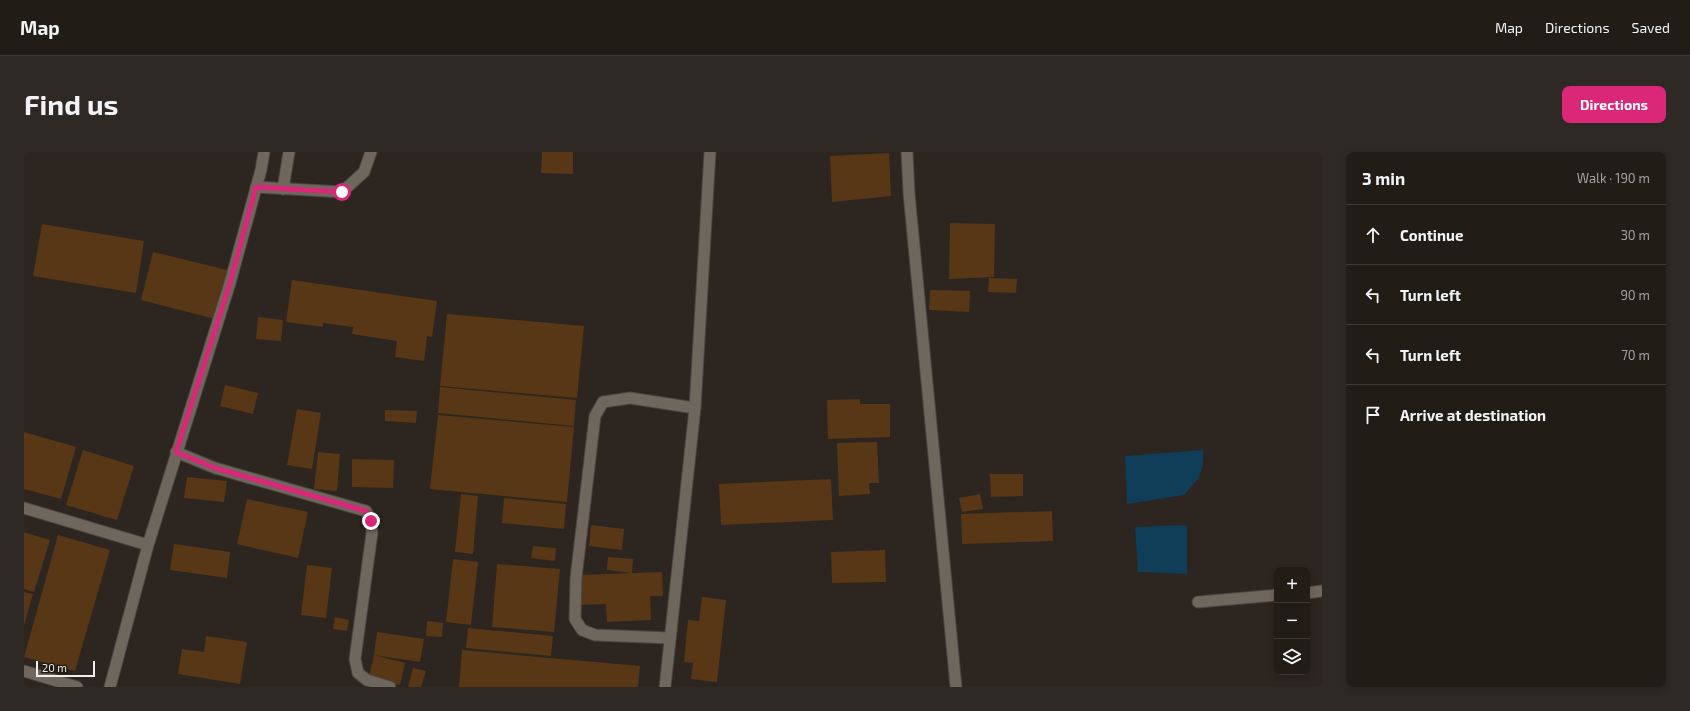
<!DOCTYPE html>
<html lang="en">
<head>
<meta charset="utf-8">
<style>
	body { margin:0; font-family:"Exo 2",sans-serif; background:#2e2924; color:#f1f3f6 }
	.controls { position:absolute; right:12px; bottom:12px; display:grid; overflow:hidden; border-radius:8px; box-shadow:0 2px 6px #0003 }
	.controls button { width:36px; height:36px; display:grid; place-items:center; padding:0; border:0; border-bottom:1px solid #3f3a36; background:#221c17; color:#f1f3f6; font:20px sans-serif }
	.scale { position:absolute; left:12px; bottom:10px; width:59px; box-sizing:border-box; padding-left:4px; border:2px solid #f3eee9; border-top:0; font-size:11px; line-height:14px; white-space:nowrap; color:#f3eee9; -webkit-text-stroke:3px #231c15; paint-order:stroke }
	.stop { position:absolute; width:12px; height:12px; margin:-9px; border:3px solid #db2777; border-radius:50%; background:#fff }
	.stop.end { background:#db2777; border-color:#fff; box-shadow:0 1px 4px #0008 }
	.list { margin:0; padding:0; list-style:none }
	h2 { display:flex; justify-content:space-between; align-items:center; height:52px; margin:0; padding:0 16px; font-size:17px }
	h2 small { font-size:13px; font-weight:400; color:#a2a1a1 }
	.list li { display:grid; grid-template-columns:26px 1fr auto; gap:12px; align-items:center; box-sizing:border-box; height:60px; padding:0 16px; border-top:1px solid #3f3a36 }
	.list b { display:block; font-size:15px; white-space:nowrap }
	.list em { font-size:13px; font-style:normal; color:#a2a1a1 }
	.icon { flex:none; width:22px; height:22px; fill:none; stroke:currentColor; stroke-width:2; stroke-linecap:round; stroke-linejoin:round }
	.map { position:relative; flex:none; width:1298px; height:535px; overflow:hidden; border-radius:8px }
	header { display:flex; align-items:center; gap:24px; box-sizing:border-box; height:56px; padding:0 20px; background:#221c17; border-bottom:1px solid #3f3a36 }
	header strong { font-size:19px }
	nav { display:flex; gap:22px; margin-inline-start:auto; font-size:14px }
	.intro { display:flex; align-items:center; justify-content:space-between; box-sizing:border-box; height:96px; padding:0 24px }
	h1 { margin:0; font-size:28px }
	.button { padding:10px 18px; border-radius:8px; background:#db2777; color:#fff; font-size:14px; font-weight:700 }
	main { display:flex; gap:24px; padding:0 24px }
	aside { flex:1; background:#221c17; border-radius:8px; box-shadow:0 2px 6px #0003 }
	.map>svg:first-child { display:block }
	.water { fill:#103d57 }
	.building { fill:#573716 }
	.lines { fill:none; stroke-linecap:round; stroke-linejoin:round }
	.service-casing { stroke:#4a443e; stroke-width:13 }
	.minor-casing { stroke:#4a443e; stroke-width:13 }
	.service { stroke:#6f665e; stroke-width:11 }
	.minor { stroke:#6f665e; stroke-width:11 }
	.route { stroke:#db2777; stroke-width:5 }
</style>
</head>
<body>
<header>
<strong>Map</strong>
<nav><a>Map</a><a>Directions</a><a>Saved</a></nav>
</header>
<div class="intro"><h1>Find us</h1><a class="button">Directions</a></div>
<main>
<div class="map">
<svg width="1298" height="535" viewBox="0 0 1298 535">
	<rect width="100%" height="100%" fill="#2d251f"/>
	<!-- water -->
	<path class="water" d="M1179 298V313L1174 327 1160 343 1103 352 1101 304Z
		M1163 373V422L1114 420 1111 375Z"/>
	<!-- building -->
	<path class="building" d="M518 0H549V22L517 21Z
		M865 1 867 44 808 50 806 4Z
		M926 71 971 72 970 125 925 127Z
		M18 72 120 89 112 141 9 124Z
		M129 100 203 118 191 167 117 148Z
		M965 126 993 127 992 141 964 140Z
		M268 128 413 149 408 185 403 184 400 209 371 205 373 189 328 182 329 175 299 171V175L262 170Z
		M906 138 946 139 945 160 905 158Z
		M423 162 560 174 553 246 416 234Z
		M234 165 259 168 257 189 232 187Z
		M201 233 234 241 229 262 196 254Z
		M416 235 552 248 550 274 414 261Z
		M836 247V252H866V285L804 287 803 248Z
		M273 257 297 261 288 317 263 313Z
		M361 258 393 259 392 271 361 269Z
		M414 263 550 275 543 350 406 337Z
		M0 280 52 295 37 347 0 337Z
		M853 290 855 331H845L846 342 815 344 813 291Z
		M59 298 110 314 93 368 42 353Z
		M294 300 316 302 313 339 290 337Z
		M328 307 370 308 369 336 328 335Z
		M966 322H999V344L967 345Z
		M163 325 203 329 200 350 160 346Z
		M807 327 809 368 697 373 695 332Z
		M437 342 454 344 449 402 431 400Z
		M956 342 959 357 938 360 935 346Z
		M480 346 542 352 540 377 478 371Z
		M223 347 284 360 274 406 213 392Z
		M1028 359 1029 389 938 392 937 362Z
		M567 373 600 377 598 398 565 394Z
		M0 380 26 388 10 440 0 437Z
		M34 383 86 398 51 519 0 505Z
		M150 392 206 400 203 426 146 418Z
		M509 394 532 396 531 409 507 406Z
		M861 398 862 430 808 431 807 400Z
		M584 405 609 407 608 421 583 418Z
		M429 407 454 410 447 473 422 470Z
		M473 412 536 417 530 480 468 475Z
		M283 413 308 416 302 466 277 463Z
		M638 420 639 444H626L627 468 583 470 582 452 555 453 554 423Z
		M0 440 9 442 0 473Z
		M678 445 702 448 693 530 667 527 669 511 660 510 664 468 675 469Z
		M311 465 325 468 323 479 309 477Z
		M403 469 419 471 418 485 402 484Z
		M444 476 529 484 527 504 442 496Z
		M353 480 400 487 396 510 350 503Z
		M182 484 223 490 216 532 154 522 158 497 180 500Z
		M438 498 616 514 614 535H435Z
		M350 503 381 511 376 533 345 525Z
		M389 516 402 519 397 535H384Z"/>
	<g class="lines">
		<!-- service casing -->
		<g class="service-casing">
			<path id="service" d="M232 35 318 40 340 20 347 0
				M259 37 265 0
				M646 486 571 483 558 478 551 467 552 426 571 264 579 250 606 246 671 256"/>
		</g>
		<!-- minor casing -->
		<g class="minor-casing">
			<path id="minor" d="M883 0 885 41 932 535
				M152 300 191 316 342 359 347 369 348 381 331 507 334 521 343 528 366 535
				M0 356 124 393
				M1283 441 1298 439
				M1174 450 1253 443
				M0 519 53 535
				M86 535 124 393 206 131 237 18 240 0
				M641 535 671 256 686 0"/>
		</g>
		<!-- service -->
		<use href="#service" class="service"/>
		<!-- minor -->
		<use href="#minor" class="minor"/>
	</g>
	<g class="lines">
		<!-- route -->
		<path class="route" d="M318 40 232 35 206 131 152 300 191 316 342 359 347 369"/>
	</g>
</svg>
<div class="controls">
<button>+</button>
<button>−</button>
<button><svg class="icon" aria-label="layers" viewBox="0 0 24 24"><path d="M12 4l9 5-9 5-9-5zM3 14l9 5 9-5"/></svg></button>
</div>
<div class="scale">20 m</div>
<div class="stop" style="left:318px;top:40px"></div>
<div class="stop end" style="left:347px;top:369px"></div>
</div>
<aside>
<h2>3 min<small>Walk · 190 m</small></h2>
<ul class="list">
<li><svg class="icon" aria-label="ahead" viewBox="0 0 24 24"><path d="M12 20V5M6 11l6-6 6 6"/></svg><div><b>Continue</b></div><em>30 m</em></li>
<li><svg class="icon" aria-label="left" viewBox="0 0 24 24"><path d="M17 20v-9H6M10 6l-5 5 5 5"/></svg><div><b>Turn left</b></div><em>90 m</em></li>
<li><svg class="icon" aria-label="left" viewBox="0 0 24 24"><path d="M17 20v-9H6M10 6l-5 5 5 5"/></svg><div><b>Turn left</b></div><em>70 m</em></li>
<li><svg class="icon" aria-label="arrive" viewBox="0 0 24 24"><path d="M6 21V4h12l-3 4 3 4H6"/></svg><div><b>Arrive at destination</b></div></li>
</ul>
</aside>
</main>
</body>
</html>
